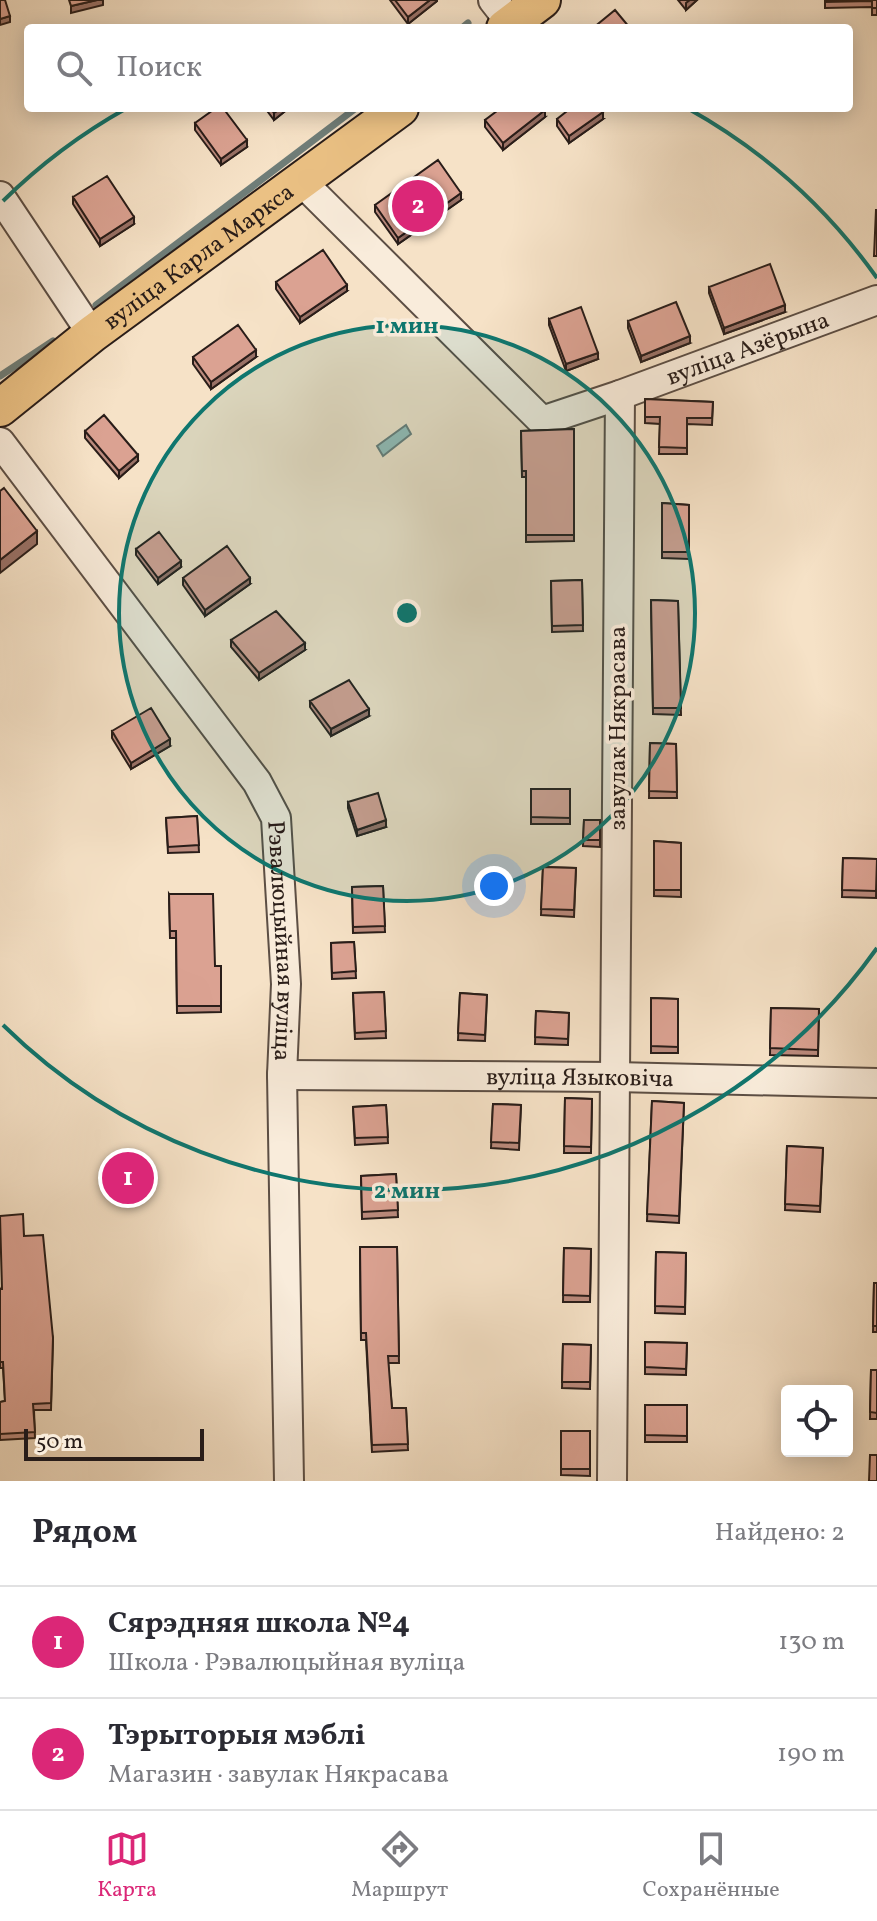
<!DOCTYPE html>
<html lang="ru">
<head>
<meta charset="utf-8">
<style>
	body { margin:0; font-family:Vollkorn,serif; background:#f2f2f3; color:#2b2b33 }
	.controls { position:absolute; right:24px; bottom:24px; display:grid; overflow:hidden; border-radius:8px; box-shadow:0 4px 20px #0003 }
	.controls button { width:72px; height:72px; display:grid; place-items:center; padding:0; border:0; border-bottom:2px solid #e1e1e2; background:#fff; color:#2b2b33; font:40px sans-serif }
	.scale { position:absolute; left:24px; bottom:20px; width:180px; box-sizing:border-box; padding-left:8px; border:4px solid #291d19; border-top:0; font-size:22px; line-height:28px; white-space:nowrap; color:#291d19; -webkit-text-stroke:6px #f9ecdb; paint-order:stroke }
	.you { position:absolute; left:494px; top:886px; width:28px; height:28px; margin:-20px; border:6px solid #fff; border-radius:50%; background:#1a73e8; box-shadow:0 0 0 12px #1a73e833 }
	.badge { display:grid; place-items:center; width:52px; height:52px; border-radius:50%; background:#db2777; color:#fff; font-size:26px; font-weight:700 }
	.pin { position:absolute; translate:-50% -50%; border:4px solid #fff; box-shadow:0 2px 8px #0006 }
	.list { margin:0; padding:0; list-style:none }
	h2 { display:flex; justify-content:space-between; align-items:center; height:104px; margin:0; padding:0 32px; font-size:34px }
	h2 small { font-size:26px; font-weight:400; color:#7c7c81 }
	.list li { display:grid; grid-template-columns:52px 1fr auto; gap:24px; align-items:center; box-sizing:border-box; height:112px; padding:0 32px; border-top:2px solid #e1e1e2 }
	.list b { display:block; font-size:30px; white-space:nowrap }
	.list p { margin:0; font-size:26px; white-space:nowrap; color:#7c7c81 }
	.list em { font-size:26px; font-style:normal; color:#7c7c81 }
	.icon { flex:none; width:44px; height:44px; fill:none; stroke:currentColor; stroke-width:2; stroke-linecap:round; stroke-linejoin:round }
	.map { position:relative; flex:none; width:877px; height:1481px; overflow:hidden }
	.search { position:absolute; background:#fff; box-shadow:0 4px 20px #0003; left:24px; right:24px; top:24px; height:88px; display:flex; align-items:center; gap:20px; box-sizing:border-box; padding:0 28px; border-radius:8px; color:#7c7c81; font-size:30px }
	.sheet { height:328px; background:#fff }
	nav { display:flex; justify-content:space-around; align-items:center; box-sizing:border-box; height:112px; border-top:2px solid #e1e1e2; background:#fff; font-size:22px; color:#7c7c81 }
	nav a { display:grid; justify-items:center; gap:4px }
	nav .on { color:#db2777 }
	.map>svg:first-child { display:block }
	.water { fill:#9dbdb7; stroke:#6f7d78; stroke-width:2 }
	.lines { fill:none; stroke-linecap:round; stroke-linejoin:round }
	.stream { stroke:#6f7d78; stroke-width:7 }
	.minor-casing { stroke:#5c4e44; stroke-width:32 }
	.major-casing { stroke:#291d19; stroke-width:40 }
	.minor { stroke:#f9ecdb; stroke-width:28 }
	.major { stroke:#ebc184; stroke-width:36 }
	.wall { fill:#bc8b7e; stroke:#291d19; stroke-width:2 }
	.shaded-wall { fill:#997166; stroke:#291d19; stroke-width:2 }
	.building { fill:#dba292; stroke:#291d19; stroke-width:2 }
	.ring { fill:none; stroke:#0f766e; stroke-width:4 }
	.labels { text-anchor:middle; stroke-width:7; stroke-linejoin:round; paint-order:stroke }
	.street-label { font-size:24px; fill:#291d19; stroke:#f9ecdb }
	.centre { fill:#0f766e; stroke:#f9ecdb; stroke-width:4 }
	.ring-label { font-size:24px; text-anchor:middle; font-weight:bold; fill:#0f766e; stroke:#f9ecdb; stroke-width:7; stroke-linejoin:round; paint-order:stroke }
</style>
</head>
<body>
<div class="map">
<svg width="877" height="1481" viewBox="0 0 877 1481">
	<rect width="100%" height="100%" fill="#f6e2c7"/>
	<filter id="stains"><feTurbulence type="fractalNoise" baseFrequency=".0025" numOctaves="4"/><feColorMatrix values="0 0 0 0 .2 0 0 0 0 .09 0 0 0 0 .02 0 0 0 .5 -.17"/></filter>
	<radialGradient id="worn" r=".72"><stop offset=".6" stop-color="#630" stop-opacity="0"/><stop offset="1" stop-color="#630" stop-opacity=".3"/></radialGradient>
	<!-- water -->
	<path class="water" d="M406 425 411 434 383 456 377 446Z"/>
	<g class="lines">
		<!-- stream -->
		<path class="stream" d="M462 28 468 23
			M96 305 356 108
			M0 376 53 341"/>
		<!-- minor casing -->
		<g class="minor-casing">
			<g id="minor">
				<path d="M493 0 511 23"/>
				<path d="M302 182 542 421 620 395 612 1481"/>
				<path d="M0 196 92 334"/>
				<path id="s1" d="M620 395 877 300"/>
				<path id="s2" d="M0 442 257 782 276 818 286 984 282 1075 289 1481"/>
				<path id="s3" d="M282 1075 615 1077 877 1083"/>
			</g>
		</g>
		<!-- major casing -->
		<g class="major-casing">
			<g id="major">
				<path d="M505 28 542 0"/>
				<path id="s4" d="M0 408 92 334 400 108"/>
			</g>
		</g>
		<!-- minor -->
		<use href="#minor" class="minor"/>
		<!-- major -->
		<use href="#major" class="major"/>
	</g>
	<!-- wall -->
	<path class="wall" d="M390 0H437V1L408 24Z
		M678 0H697L686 10Z
		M825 0H877V15H872V7L825 8Z
		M265 108H289L274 120Z
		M545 117 503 150 485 127V120Z
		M557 119H603L569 143 557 126Z
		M195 123 247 147 221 165 195 130Z
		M73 197 134 224 100 246 73 204Z
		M461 200 398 244 375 212V205Z
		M276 282 347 291 300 323 276 289Z
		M709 287 785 312 724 334 709 293Z
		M549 319 598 359 566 371 549 325Z
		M628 321 690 343 641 362 628 328Z
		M193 357H256L211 389 193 364Z
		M645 399 713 402 712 425 687 424V454H659L660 424 645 423Z
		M574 429V541L526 542V477H522L521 431Z
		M85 431 138 461 119 478 85 438Z
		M662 503 689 505V559L662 558Z
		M136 549 181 567 158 584 136 555Z
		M183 578 250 584 205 616 183 585Z
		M582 580 583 631 552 632 551 581Z
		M651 600 678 601 681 715 653 714Z
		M231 640 305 650 259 680 231 647Z
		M310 701 369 716 331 736 310 707Z
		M112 731 170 746 131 769 112 738Z
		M650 743 676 744 677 798H649Z
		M531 789H570V824H531Z
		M348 802 386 827 357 836 348 808Z
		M197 816 199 852 168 853 166 818Z
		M584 820H600V847L583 846Z
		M654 841 681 843V897L654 896Z
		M843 858 877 859 876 898 842 897Z
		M543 867 576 868 574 917 541 915Z
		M383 886 385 932 353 933 352 887Z
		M169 894 215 966H221V1012L177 1013 176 938H170Z
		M354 942 356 978 332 979 331 943Z
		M384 992 386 1038 355 1039 353 993Z
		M460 993 487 995 485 1041 458 1040Z
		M651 998 678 999V1053H651Z
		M771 1008 819 1009 818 1056 770 1055Z
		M536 1011 569 1013 568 1045 535 1044Z
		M565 1098 592 1099 591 1153H564Z
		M652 1101 684 1103 679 1223 647 1221Z
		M493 1104 521 1105 519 1150 491 1148Z
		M386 1105 388 1143 355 1145 353 1107Z
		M787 1146 823 1148 820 1212 785 1210Z
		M396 1174 398 1217 362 1219 361 1176Z
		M24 1236 53 1338 51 1410H34L35 1438 0 1440V1402L5 1401 3 1368H0V1289H1Z
		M360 1247H397L399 1363H388L392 1408H406L408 1450 372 1452 366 1340H361Z
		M564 1248 591 1249 590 1302H563Z
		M656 1252 686 1253 685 1314 655 1313Z
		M874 1283H877V1332H873Z
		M645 1342 687 1343 686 1375 645 1374Z
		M563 1344 591 1345 590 1389 562 1388Z
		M871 1370H877V1419H870Z
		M645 1405H687V1442H645Z
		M561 1431H590V1476L561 1475Z"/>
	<!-- shaded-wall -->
	<path class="shaded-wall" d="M97 0H103V5L71 13V6Z
		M430 0H437V1L408 24V17Z
		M690 0H697L686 10V3Z
		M10 16V22L0 25V19Z
		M281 108H289L274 120V113Z
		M545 110V117L503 150V143Z
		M603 112V119L569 143V136Z
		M247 140V147L221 165V159Z
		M461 193V200L398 244V238Z
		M134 217V224L100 246V239Z
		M347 285V291L300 323V317Z
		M785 305V312L724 334V328Z
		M690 336V343L641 362V356Z
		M256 350V357L211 389V382Z
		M598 353V359L566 371V364Z
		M138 455V461L119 478V471Z
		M37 531V544L0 573V560Z
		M181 561V567L158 584V578Z
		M250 578V584L205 616V610Z
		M305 643V650L259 680V673Z
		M369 709V716L331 736V729Z
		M170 739V746L131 769V763Z
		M386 820V827L357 836V830Z"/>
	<!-- building -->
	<path class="building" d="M0 0H5L10 16 0 19Z
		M69 0H97L71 6Z
		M395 0H430L408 17Z
		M825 0H877V8H872V1L825 2Z
		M615 10 630 28H593Z
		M216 108H223L247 140 221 159 195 123Z
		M270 108H281L274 113Z
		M501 108H544L545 110 503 143 485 120Z
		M571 108H600L603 112 569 136 557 119Z
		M438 160 461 193 398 238 375 205Z
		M107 176 134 217 100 239 73 197Z
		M876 210H877V256H874Z
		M323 250 347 285 300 317 276 282Z
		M770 264 785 305 724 328 709 287Z
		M676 302 690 336 641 356 628 321Z
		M581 307 598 353 566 364 549 319Z
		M238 325 256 350 211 382 193 357Z
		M645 399 713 402 712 418H687V448L659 447 660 417H645Z
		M104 415 138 455 119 471 85 431Z
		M574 429V535H526V471H522L521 431Z
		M4 488 37 531 0 560V491Z
		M662 503 689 505V552H662Z
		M159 532 181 561 158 578 136 549Z
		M227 546 250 578 205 610 183 578Z
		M582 580 583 625 552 626 551 581Z
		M651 600 678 601 681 708H653Z
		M276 611 305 643 259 673 231 640Z
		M349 680 369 709 331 729 310 701Z
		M151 708 170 739 131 763 112 731Z
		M650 743 676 744 677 792 649 791Z
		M531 789H570V818L531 817Z
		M378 793 386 820 357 830 348 802Z
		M197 816 199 845 168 847 166 818Z
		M584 820H600V840H583Z
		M654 841 681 843V890H654Z
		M843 858 877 859 876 891 842 890Z
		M543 867 576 868 574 910 541 909Z
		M383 886 385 926 353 927 352 887Z
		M169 894H213L215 966H221V1006H177L176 931H170Z
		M354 942 356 971 332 973 331 943Z
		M384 992 386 1031 355 1033 353 993Z
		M460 993 487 995 485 1035 458 1033Z
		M651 998 678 999V1047L651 1046Z
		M771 1008 819 1009 818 1050 770 1048Z
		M536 1011 569 1013 568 1039 535 1037Z
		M565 1098 592 1099 591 1147 564 1146Z
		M652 1101 684 1103 679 1216 647 1214Z
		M493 1104 521 1105 519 1143 491 1142Z
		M386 1105 388 1137 355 1138 353 1107Z
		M787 1146 823 1148 820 1206 785 1204Z
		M396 1174 398 1210 362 1212 361 1176Z
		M23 1214 24 1236 43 1235 53 1338 51 1403 33 1404 35 1432 0 1434V1402L5 1401 3 1362H0V1289H2L0 1216Z
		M360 1247H397L399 1356H388L392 1408H406L408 1444 372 1445 366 1333H361Z
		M564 1248 591 1249 590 1296 563 1295Z
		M656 1252 686 1253 685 1307 655 1306Z
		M874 1283H877V1326H873Z
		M645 1342 687 1343 686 1369 645 1367Z
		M563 1344 591 1345 590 1382H562Z
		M871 1370H877V1413L870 1412Z
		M645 1405H687V1436L645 1435Z
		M561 1431H590V1469H561Z
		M870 1455H877V1481H869Z"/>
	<!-- distance rings -->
	<circle cx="407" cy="613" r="288" fill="#0f766e" fill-opacity=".12"/>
	<g class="ring">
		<circle cx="407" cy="613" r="288"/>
		<path d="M877 948A577 577 0 0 1 3 1025M3 201A577 577 0 0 1 127 108M687 108A577 577 0 0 1 877 278"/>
	</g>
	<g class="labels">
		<!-- street labels -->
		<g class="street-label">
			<text dy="8" stroke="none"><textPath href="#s4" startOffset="250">вуліца Карла Маркса</textPath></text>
			<text dy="8" stroke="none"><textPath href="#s1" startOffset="136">вуліца Азёрына</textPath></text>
			<text transform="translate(617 728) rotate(-90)" y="8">завулак Някрасава</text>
			<text dy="8" stroke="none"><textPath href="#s2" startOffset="590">Рэвалюцыйная вуліца</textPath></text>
			<text dy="8" stroke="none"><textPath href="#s3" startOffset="298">вуліца Языковіча</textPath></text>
		</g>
	</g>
	<circle cx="407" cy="613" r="12" class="centre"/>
	<g class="ring-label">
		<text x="407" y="333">1 мин</text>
		<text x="407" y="1198">2 мин</text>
	</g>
	<rect width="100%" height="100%" filter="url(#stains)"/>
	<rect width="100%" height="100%" fill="url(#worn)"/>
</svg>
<div class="controls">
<button><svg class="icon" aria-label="locate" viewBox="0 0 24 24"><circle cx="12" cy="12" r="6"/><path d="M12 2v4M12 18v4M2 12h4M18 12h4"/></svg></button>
</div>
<div class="scale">50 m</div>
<div class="you"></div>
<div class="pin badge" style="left:128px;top:1178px">1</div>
<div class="pin badge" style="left:418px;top:206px">2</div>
<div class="search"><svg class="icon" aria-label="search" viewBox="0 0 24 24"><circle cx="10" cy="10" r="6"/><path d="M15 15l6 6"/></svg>Поиск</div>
</div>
<section class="sheet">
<h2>Рядом<small>Найдено: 2</small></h2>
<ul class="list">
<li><span class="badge">1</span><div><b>Сярэдняя школа №4</b><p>Школа · Рэвалюцыйная вуліца</p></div><em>130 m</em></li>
<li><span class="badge">2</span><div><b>Тэрыторыя мэблі</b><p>Магазин · завулак Някрасава</p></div><em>190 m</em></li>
</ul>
</section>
<nav>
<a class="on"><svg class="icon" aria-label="map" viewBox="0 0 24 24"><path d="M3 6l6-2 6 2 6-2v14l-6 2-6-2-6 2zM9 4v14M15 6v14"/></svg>Карта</a>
<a><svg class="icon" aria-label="directions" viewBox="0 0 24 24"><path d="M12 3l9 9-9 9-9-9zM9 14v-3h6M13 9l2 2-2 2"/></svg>Маршрут</a>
<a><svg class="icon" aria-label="saved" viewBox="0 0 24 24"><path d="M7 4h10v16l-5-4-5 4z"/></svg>Сохранённые</a>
</nav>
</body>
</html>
